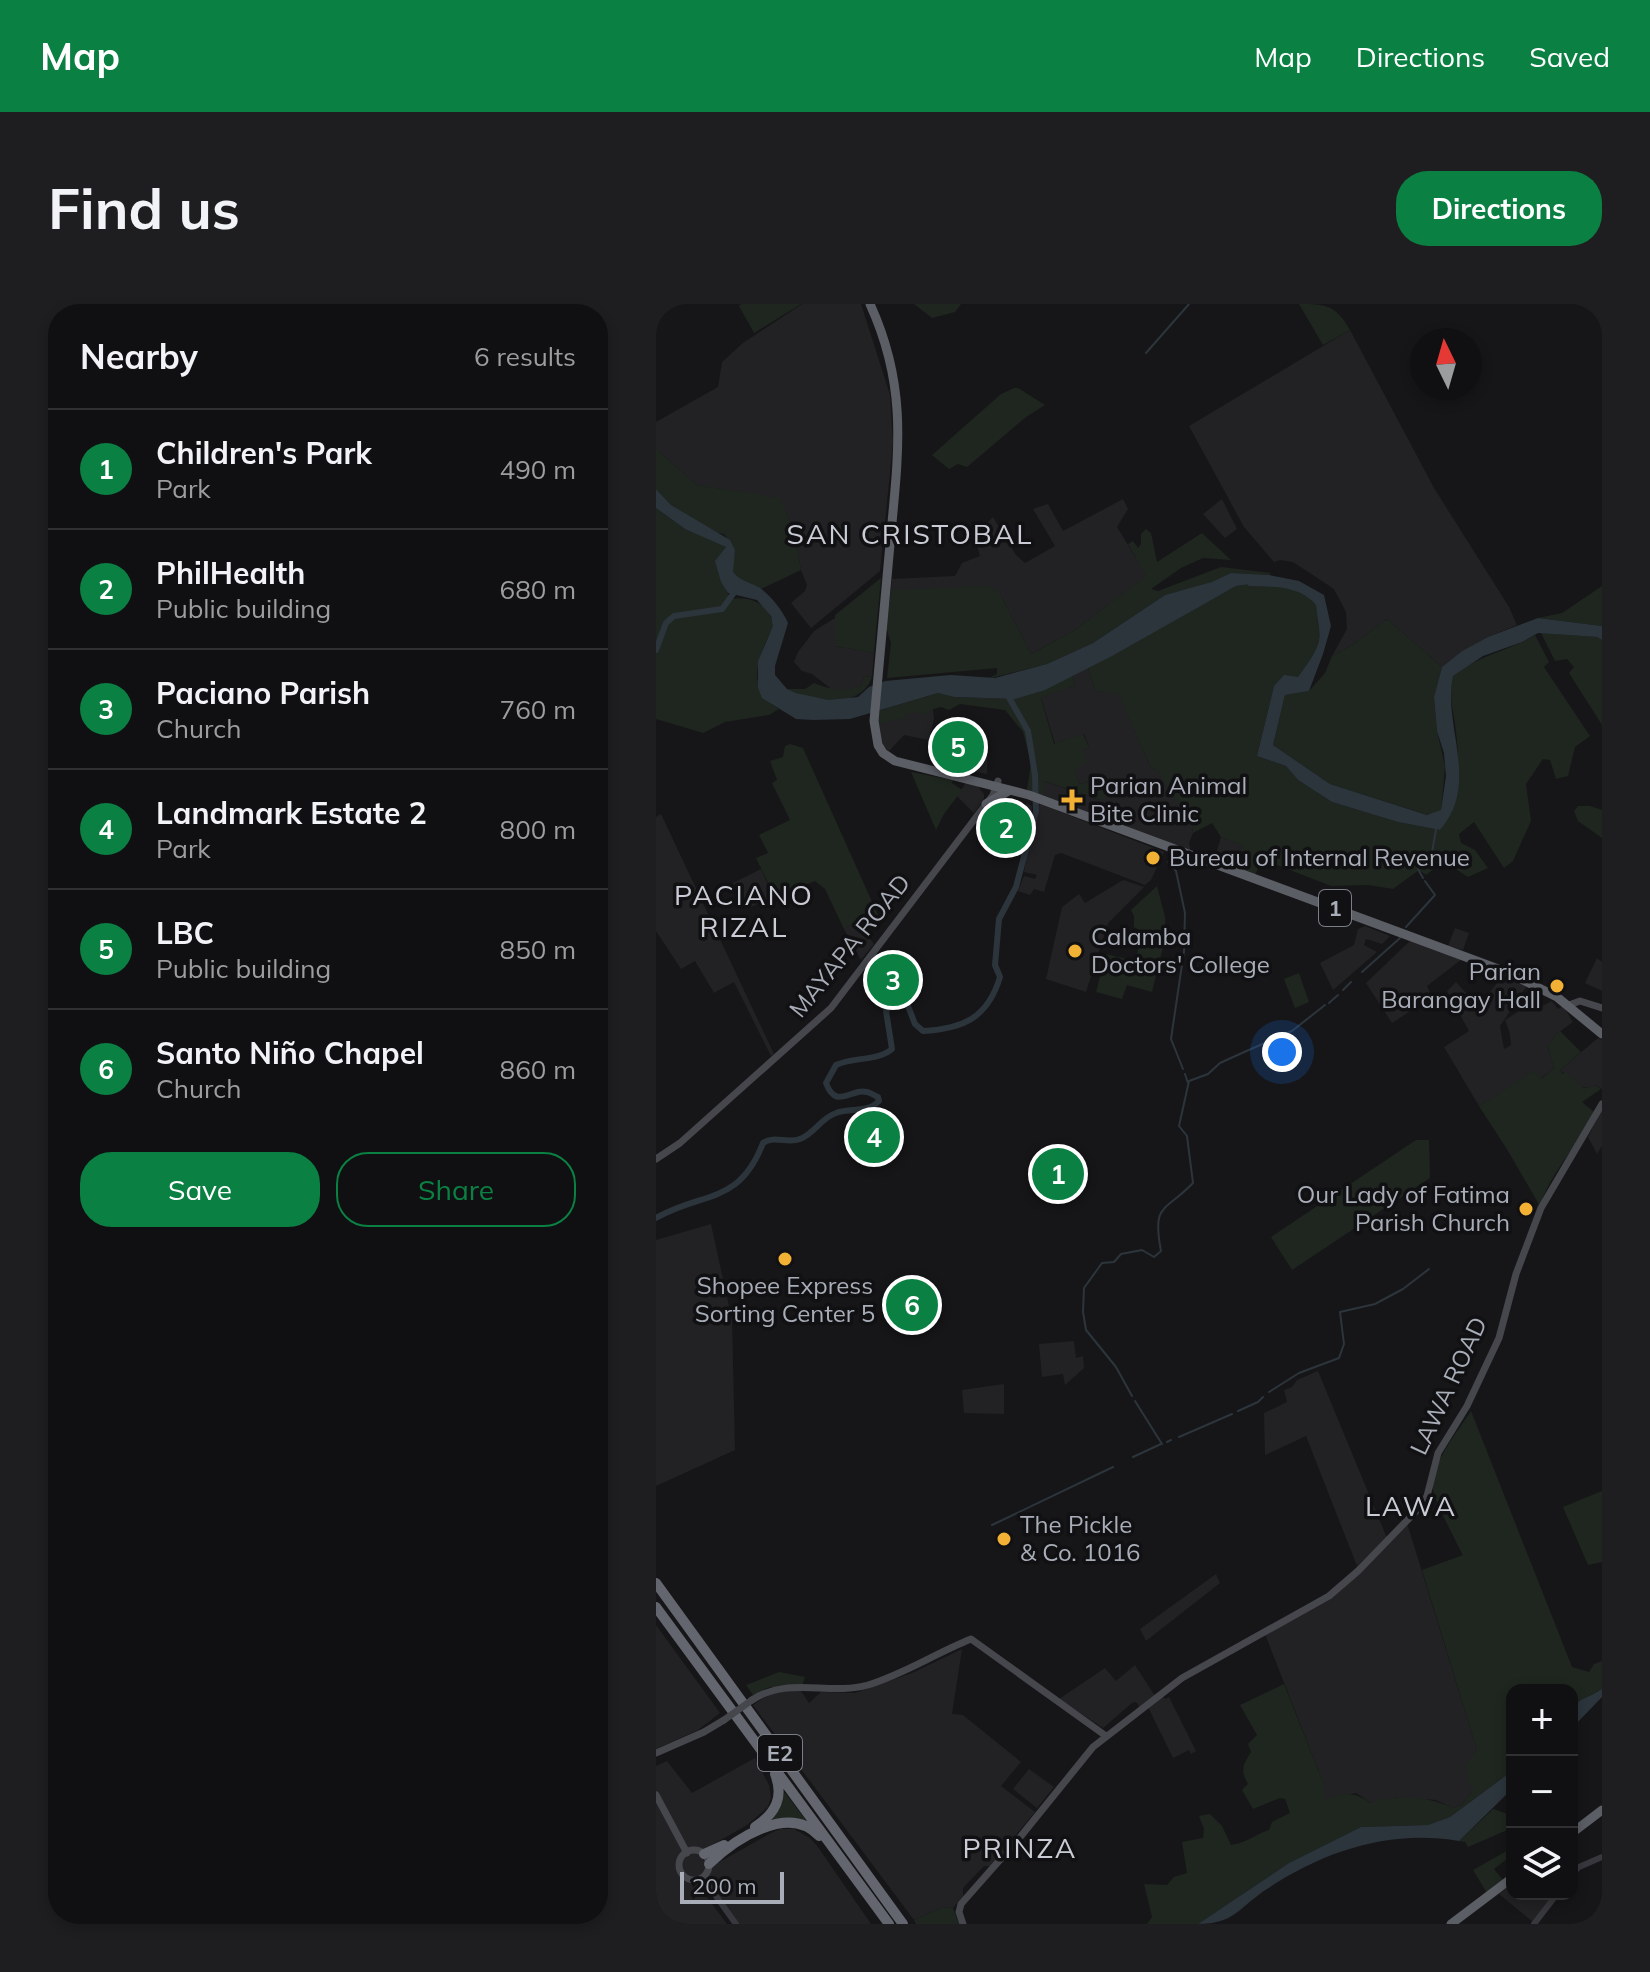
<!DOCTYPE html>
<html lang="en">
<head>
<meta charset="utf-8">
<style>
	body { margin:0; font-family:Mulish,sans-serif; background:#1e1e20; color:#f1f3f6 }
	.controls { position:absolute; right:24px; bottom:24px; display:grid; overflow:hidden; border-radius:16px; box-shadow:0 4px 12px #0003 }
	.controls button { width:72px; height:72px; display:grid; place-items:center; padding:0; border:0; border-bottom:2px solid #303032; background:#101012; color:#f1f3f6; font:40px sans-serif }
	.compass { position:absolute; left:754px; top:24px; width:72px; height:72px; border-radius:50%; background:#101012; box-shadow:0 4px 12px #0003; rotate:355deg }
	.scale { position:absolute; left:24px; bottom:20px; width:104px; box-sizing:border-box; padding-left:8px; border:4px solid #a8adb8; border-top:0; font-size:22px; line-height:28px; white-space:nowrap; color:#a8adb8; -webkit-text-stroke:6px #111113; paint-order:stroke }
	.you { position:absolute; left:626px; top:748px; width:28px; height:28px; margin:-20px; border:6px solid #fff; border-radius:50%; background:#1a73e8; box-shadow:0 0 0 12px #1a73e833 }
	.badge { display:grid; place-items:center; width:52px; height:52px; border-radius:50%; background:#0b8043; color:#fff; font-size:26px; font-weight:700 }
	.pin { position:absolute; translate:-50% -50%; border:4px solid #fff; box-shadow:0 2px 8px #0006 }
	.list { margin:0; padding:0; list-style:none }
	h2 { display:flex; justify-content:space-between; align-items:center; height:104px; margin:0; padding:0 32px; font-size:34px }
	h2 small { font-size:26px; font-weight:400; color:#9c9d9f }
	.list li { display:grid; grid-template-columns:52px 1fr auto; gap:24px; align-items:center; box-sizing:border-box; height:120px; padding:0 32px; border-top:2px solid #303032 }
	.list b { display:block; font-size:30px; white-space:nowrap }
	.list p { margin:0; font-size:26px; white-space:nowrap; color:#9c9d9f }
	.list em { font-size:26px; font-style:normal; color:#9c9d9f }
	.actions { display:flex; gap:16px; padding:24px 32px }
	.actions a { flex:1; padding:18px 0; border:2px solid #0b8043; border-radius:32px; text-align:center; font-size:28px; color:#0b8043 }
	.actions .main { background:#0b8043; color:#fff }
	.icon { flex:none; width:44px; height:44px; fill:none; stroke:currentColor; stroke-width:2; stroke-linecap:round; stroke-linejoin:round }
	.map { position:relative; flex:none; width:946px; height:1620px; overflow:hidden; border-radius:32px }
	header { display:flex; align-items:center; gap:48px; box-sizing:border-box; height:112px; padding:0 40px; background:#0b8043; color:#fff }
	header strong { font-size:38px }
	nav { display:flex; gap:44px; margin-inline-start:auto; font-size:28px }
	.intro { display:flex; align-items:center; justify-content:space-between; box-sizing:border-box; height:192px; padding:0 48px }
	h1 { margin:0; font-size:56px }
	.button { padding:20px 36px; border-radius:32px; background:#0b8043; color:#fff; font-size:28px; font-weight:700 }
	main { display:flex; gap:48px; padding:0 48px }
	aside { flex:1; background:#101012; border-radius:32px; box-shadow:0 4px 12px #0003 }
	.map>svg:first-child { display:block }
	.built { fill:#222225 }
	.green { fill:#1e261f }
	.water { fill:#2c353c }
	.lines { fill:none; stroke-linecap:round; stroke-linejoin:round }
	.stream { stroke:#2c353c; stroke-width:2 }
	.river { stroke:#2c353c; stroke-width:6 }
	.tertiary { stroke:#37383d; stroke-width:6 }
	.secondary { stroke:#45474d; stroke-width:7 }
	.trunk { stroke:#5b5e65; stroke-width:9 }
	.motorway { stroke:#63666e; stroke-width:10 }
	.secondary-bridge { stroke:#45474d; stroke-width:7 }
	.poi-dot { fill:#f2b134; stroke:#111113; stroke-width:3 }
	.labels { text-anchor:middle; stroke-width:7; stroke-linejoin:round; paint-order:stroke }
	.shield { fill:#111113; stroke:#7b7e86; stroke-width:2 }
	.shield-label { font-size:22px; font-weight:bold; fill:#a8adb8 }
	.poi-label { font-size:24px; fill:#a8adb8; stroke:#111113; text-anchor:start }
	.street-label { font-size:24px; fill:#a8adb8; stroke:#111113 }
	.quarter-label { font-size:28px; letter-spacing:2px; fill:#c9ccd4; stroke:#111113 }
</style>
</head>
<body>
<header>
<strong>Map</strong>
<nav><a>Map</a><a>Directions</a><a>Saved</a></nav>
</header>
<div class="intro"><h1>Find us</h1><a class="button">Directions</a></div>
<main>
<aside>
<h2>Nearby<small>6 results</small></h2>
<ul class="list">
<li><span class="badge">1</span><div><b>Children's Park</b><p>Park</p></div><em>490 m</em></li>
<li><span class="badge">2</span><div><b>PhilHealth</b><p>Public building</p></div><em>680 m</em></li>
<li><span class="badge">3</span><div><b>Paciano Parish</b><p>Church</p></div><em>760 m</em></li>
<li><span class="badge">4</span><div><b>Landmark Estate 2</b><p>Park</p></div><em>800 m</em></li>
<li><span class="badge">5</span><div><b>LBC</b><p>Public building</p></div><em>850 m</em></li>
<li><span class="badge">6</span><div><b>Santo Niño Chapel</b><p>Church</p></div><em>860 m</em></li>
</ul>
<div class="actions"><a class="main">Save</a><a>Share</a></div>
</aside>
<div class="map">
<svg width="946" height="1620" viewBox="0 0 946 1620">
	<rect width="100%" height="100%" fill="#161618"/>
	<!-- built -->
	<path class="built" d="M146 0H205L234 91 237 139 224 267 155 324 135 299 149 287 151 281 145 266 138 226 124 195 41 181 0 145V118L62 83 66 58 87 39Z
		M694 26 778 184 853 303 861 321 832 333 806 347 786 363 731 315 698 340 676 352 691 325 690 308 678 285 637 258 624 256 618 258 588 223 533 122Z
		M467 195 472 205 461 223 491 272 419 326 375 350 344 290 235 286 236 275 299 272 306 259 324 252 318 232 337 213 360 251 369 259 399 242 377 205 392 200 407 227Z
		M566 195 581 225 569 234 547 210Z
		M179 314V342L218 349 216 372 208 373 205 382 192 386 178 387 156 370 146 367 138 358 142 348 158 327Z
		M432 363 439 387 462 388 495 464 501 466 529 504 528 510 536 521 537 529 533 539 535 547 387 492V477L444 496 447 474 424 480 417 464 427 447 433 443 428 430 399 440 385 393 419 381 416 371Z
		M276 398 278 415 273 436 248 431 233 447 227 442 220 417Z
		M300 420 332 433 331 470 285 461 296 424Z
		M311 477 321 481 328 490V495L318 509 301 492Z
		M344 494 346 506 354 513 361 504 365 506 371 499 376 502V507L362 548 323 514 336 498Z
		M384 500 508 548 495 576 489 581 405 549 399 551 388 588 378 585 374 591 362 587 368 572 379 575 381 571 368 568 375 527Z
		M5 510 118 750 115 752 78 678 58 689 39 657 25 665 0 627V513Z
		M565 533 589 542 580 564 558 556Z
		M105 565 118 593 90 605 77 579Z
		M467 576 488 583 452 619 430 688 390 675 406 603 423 590 429 599Z
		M200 617 218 640 205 656 188 625Z
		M709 622 734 632 726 640 710 635 708 641 721 648 677 686 664 659 698 641 702 625Z
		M799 624 813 629 807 646 792 642Z
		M755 636 806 655 771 682 776 693 736 719 710 679Z
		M941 654 946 658V687L929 679Z
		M847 671 872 680 844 722 848 745 855 741 854 730 849 716 876 699 882 704 896 697 902 705 907 702 917 718 899 731 892 744 898 764 884 775 878 768 823 802 788 743 813 727 791 687 800 678 812 691 825 700Z
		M942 734 946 736V785L939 781 934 784 922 782 904 766Z
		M946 806V842L941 850 932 833Z
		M55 920 76 1016 79 1146 0 1182V936Z
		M418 1037 420 1054 427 1052 428 1064 409 1081 407 1070 386 1073 383 1040Z
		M662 1067 731 1234 701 1262 650 1132 609 1151 608 1109 631 1098 628 1086 636 1083 641 1076Z
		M348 1080V1110L308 1109 306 1086Z
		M751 1219 821 1446 816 1488 806 1500 797 1504 780 1496 740 1493 729 1496 724 1495 715 1499 700 1489 668 1497V1481L609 1330 677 1291Z
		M560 1270 564 1279 490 1337 484 1325Z
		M0 1321 64 1409 42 1426 0 1445Z
		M306 1345 296 1410 307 1411 365 1458 345 1482 379 1508 334 1562H328L307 1584V1592L297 1604 287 1603 258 1616 97 1401 112 1391 143 1384 153 1399 165 1388 199 1389 256 1369Z
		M479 1361 499 1392 484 1404 480 1398 476 1399 447 1424 403 1395 449 1364 460 1377Z
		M506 1391 509 1395 513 1393 540 1447 535 1450 533 1446 517 1454 492 1403Z
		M99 1454 113 1481 115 1493 112 1503 91 1521 51 1544 58 1561 115 1529 124 1525H138L154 1534 162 1543 215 1620H81L51 1578 45 1585 71 1620H0V1462L11 1457 36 1489Z
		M373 1465 398 1483 381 1504 357 1485Z
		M856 1580V1590H898L877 1618 843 1590Z"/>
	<!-- green -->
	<path class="green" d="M85 0H145L98 29 83 2Z
		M258 0H305L299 8 276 14Z
		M643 0C670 0 680 1 694 26L667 41Z
		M358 84H362L389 101 370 113 311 163 302 160 293 165 276 151 345 90Z
		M0 145 41 181 124 194 138 226 145 266 105 285 82 275 76 268 79 246 68 230 57 228 15 201 0 185Z
		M0 204 29 225 67 240 70 244C55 267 66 272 74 295 96 292 112 299 118 322 102 351 88 385 123 405L113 411 69 418 47 429 0 415Z
		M490 225 495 229 501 258 546 229 575 256 547 254 525 264 495 285 502 287 565 263 615 269 613 271 575 269 556 279 509 291 437 339 391 360 331 375 341 370V364L231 374 235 339 230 323 235 286 333 282 344 290 375 350 419 326 490 272 472 240 477 237 482 244 485 240V230Z
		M225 274 218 349 179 342V311Z
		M616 277 648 285 659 292C663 339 672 332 642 374L618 382 601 452 630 462 642 476 676 498 742 518 784 526C802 485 805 473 800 428 798 408 792 392 797 372 825 350 851 348 879 331L893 358 888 363 934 432 919 443 912 472 900 475 894 456 887 455 870 480 875 517 857 557 848 564 818 518 803 530 805 539 819 546 832 564 812 573 795 562 783 561 770 571 763 566 737 585 712 581 675 582 606 555 599 571 580 564 588 542 565 533 556 519 537 529 536 521 528 510 529 503 520 497 501 466 495 464 462 389 439 387 432 363 580 282Z
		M946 282V322L882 314 906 309Z
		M731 315 786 363 778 393 781 427 789 462 785 507 772 511 674 480 617 441 629 391 653 387 669 369 676 352 698 340Z
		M885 329 941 333 946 336V421L913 369 918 363 911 355 899 357Z
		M416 371 419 381 385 394 398 440 427 430 433 443 427 447 431 459 418 465 424 480 447 474 453 492 444 496 388 477 387 492 371 486 375 459 367 428 349 406 304 400 293 406 285 403 274 406 271 411 261 408 249 411V414L221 420 222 407 282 389 298 393 359 395Z
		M216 372C207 406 156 398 131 385H149L158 379C176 386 186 388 205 382L208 373Z
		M134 440 147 444 222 611 214 621 209 612 188 625 169 585 159 577 119 593 100 554 112 549 103 531 134 516 116 479 121 476 114 457 127 453 129 442Z
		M255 468 297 476 296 479 306 486 288 510 280 526Z
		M922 502H934L946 506V534L922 517 918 507Z
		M501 582 509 613 510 631 496 688 471 681 466 695 440 688 450 650 479 657 487 628 478 623V612L475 606Z
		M643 669 653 698 639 704 628 675Z
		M904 727 925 748 904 766 907 770 910 768C919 778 926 789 939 781L945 785 926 798 938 808C923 841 895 867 884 902L852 847 823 802 878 767 885 775 898 764 892 744 899 731Z
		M760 836H773L774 874 636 966 615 933Z
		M394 861 414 867 409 880 390 873Z
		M815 1107 916 1363 933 1368 938 1360 946 1357V1385L920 1399 916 1404V1386H856V1467L794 1513 772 1521 705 1523 633 1559 542 1620H491L496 1613 488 1580 511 1581 518 1573 531 1569 526 1538 547 1534 548 1525 543 1512 554 1510 566 1522 575 1541C590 1539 598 1531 613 1526L616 1518 634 1509 629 1495 624 1494 597 1505 586 1486 592 1480C584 1466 587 1461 595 1448L592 1440 601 1431 584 1401 628 1380 668 1481V1496C688 1489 696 1487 715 1499L724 1494C732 1496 736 1493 744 1493 763 1493 780 1496 797 1504L806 1500 816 1488 809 1462 821 1446 766 1266 807 1251 816 1271C809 1253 777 1196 777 1185 776 1157 801 1129 815 1107Z
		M946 1187V1258L932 1261 907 1203Z
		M123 1368 149 1373 146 1383H114L97 1391 90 1381Z
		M126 1487 130 1490 152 1519 141 1515 113 1520Z
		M856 1494V1524L812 1543 809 1538 803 1537 837 1505 852 1510 855 1509 850 1498Z
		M856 1544V1551L838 1565 847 1576 831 1589 817 1566Z
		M287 1603 297 1604 303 1620H260L258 1616Z"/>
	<!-- water -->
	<path class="water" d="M0 185 15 201 74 236 79 246 77 268C84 277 94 278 104 284 116 293 126 306 132 319L119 362V371L131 385 140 389 172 396 202 393 213 383 229 377 295 371 339 374 391 360 437 339 509 291 556 278 575 269 613 271 643 277 668 291 675 322 667 350 653 387 629 391 617 441 674 480 771 511 785 506 790 472 788 449 781 427 778 393 786 363 806 347 832 333 882 314 946 322V336L941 333 882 329 866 338 827 352 797 372C786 421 825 479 784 526L742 518 676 498 642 476 630 462 601 452 618 382 628 371 642 373C672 332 663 338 659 292L648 285 616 277 580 282 456 352 389 386 359 395 298 393 282 389 194 415 157 416 140 415 106 394 102 384V357L117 322 115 312 101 296 72 289 65 278 59 257 70 243 29 225 0 204Z
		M946 1385V1393L916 1424C916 1392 922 1400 946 1385Z
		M856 1467V1485L803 1537C734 1525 668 1547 611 1585 583 1603 579 1620 542 1620L633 1559 705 1523 772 1521 794 1513Z"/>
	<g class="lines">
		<!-- stream -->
		<path class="stream" d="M490 49 533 0
			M0 343H2
			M512 558 520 567 529 609 528 647 515 735 527 765
			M767 574 762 565 776 548 780 526
			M750 623 779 591 769 577
			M706 668 744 634
			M687 686 695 678
			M673 699 682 691
			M529 770 532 779
			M613 1088 643 1069 683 1054 688 1040 684 1008 719 1000 747 985 773 965
			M476 1092 460 1063 430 1026 427 1008 428 984 446 959 458 958 465 950 486 946 498 953 505 947C496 899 508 909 537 879L531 832 523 822 533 777 552 770 564 759 586 749 636 727 669 701
			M479 1097 506 1140
			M582 1107 602 1098 607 1093
			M523 1133 576 1110
			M511 1138 515 1136
			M477 1153 505 1140
			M336 1221 457 1163"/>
		<!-- river -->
		<path class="river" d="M594 279C619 279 648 279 664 301
			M0 346 10 319 18 312 66 305 80 286
			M0 914C48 887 83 901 107 839 118 831 132 840 144 835 159 829 165 814 180 809 195 803 210 810 223 797L222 793C216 790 210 786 202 788 187 792 178 800 170 779L180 761C197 753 222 757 236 745L230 707C236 700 240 695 250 697L259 720 267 727C308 725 332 713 344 673L339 661 343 615 360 583 380 507 379 471 372 427 351 390"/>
		<!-- tertiary -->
		<path class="tertiary" d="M916 1570 923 1563 946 1553
			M47 1574 80 1620
			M878 1620 901 1590"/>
		<!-- secondary -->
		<path class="secondary" d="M913 701 924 697 946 704
			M0 855 24 839 175 704 337 491 342 477
			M96 1396C132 1372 172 1392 212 1381 248 1370 280 1349 315 1335L450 1432
			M0 1449 48 1428 68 1416
			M0 1491 31 1549
			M23 1561a15 15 0 1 1 30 0a15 15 0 1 1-30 0Z
			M307 1620 303 1608 305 1600 365 1532 437 1443 526 1374 673 1292 702 1267 765 1202 771 1192 782 1149 811 1102 843 1034 860 970 885 904 946 800"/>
		<!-- trunk -->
		<path class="trunk" d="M214 0C253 85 242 151 234 240 229 299 223 358 218 417L222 441 227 449 239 457 373 491 853 669 901 693 946 730
			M330 500 354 486
			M916 1529 946 1506
			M795 1620 856 1574"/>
		<!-- motorway -->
		<path class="motorway" d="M0 1279 247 1620
			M0 1303 233 1620
			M99 1523C120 1509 128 1493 119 1470
			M48 1550 68 1541
			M53 1560C79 1535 133 1499 163 1532"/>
		<!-- secondary-bridge -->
		<path class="secondary-bridge" d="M68 1416 96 1396"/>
	</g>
	<!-- markers -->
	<g class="poi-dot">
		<path d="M412 484h8v8h8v8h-8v8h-8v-8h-8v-8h8z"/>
		<circle cx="497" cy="554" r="8"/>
		<circle cx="419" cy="647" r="8"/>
		<circle cx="901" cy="682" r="8"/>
		<circle cx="870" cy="905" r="8"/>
		<circle cx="129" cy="955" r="8"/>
		<circle cx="348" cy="1235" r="8"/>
	</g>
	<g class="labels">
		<!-- shield labels -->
		<g class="shield">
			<rect x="663" y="586" width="32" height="36" rx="6"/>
			<rect x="102" y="1431" width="44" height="36" rx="6"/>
		</g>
		<g class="shield-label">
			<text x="679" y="612">1</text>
			<text x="124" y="1457">E2</text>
		</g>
		<!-- poi labels -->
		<g class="poi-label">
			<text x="434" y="490">Parian Animal<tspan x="434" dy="28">Bite Clinic</tspan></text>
			<text x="513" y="562">Bureau of Internal Revenue</text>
			<text x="435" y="641">Calamba<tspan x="435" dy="28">Doctors' College</tspan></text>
			<text x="885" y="676" text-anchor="end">Parian<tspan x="885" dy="28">Barangay Hall</tspan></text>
			<text x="854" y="899" text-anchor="end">Our Lady of Fatima<tspan x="854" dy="28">Parish Church</tspan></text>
			<text x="129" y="990" text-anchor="middle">Shopee Express<tspan x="129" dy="28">Sorting Center 5</tspan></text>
			<text x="364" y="1229">The Pickle<tspan x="364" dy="28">&amp; Co. 1016</tspan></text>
		</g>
		<!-- street labels -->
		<g class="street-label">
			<text transform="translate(194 642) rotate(-51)" y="8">MAYAPA ROAD</text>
			<text transform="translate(793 1082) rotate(-65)" y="8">LAWA ROAD</text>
		</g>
		<!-- quarter labels -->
		<g class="quarter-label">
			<text x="254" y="240">SAN CRISTOBAL</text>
			<text x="88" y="601">PACIANO<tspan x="88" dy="32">RIZAL</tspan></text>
			<text x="755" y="1212">LAWA</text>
			<text x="364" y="1554">PRINZA</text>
		</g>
	</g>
</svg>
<div class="controls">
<button>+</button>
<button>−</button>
<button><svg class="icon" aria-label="layers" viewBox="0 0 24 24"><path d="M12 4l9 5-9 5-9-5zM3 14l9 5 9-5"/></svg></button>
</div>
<svg class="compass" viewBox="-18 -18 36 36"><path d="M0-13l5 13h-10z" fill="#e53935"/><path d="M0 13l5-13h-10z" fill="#9c9d9f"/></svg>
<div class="scale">200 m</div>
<div class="you"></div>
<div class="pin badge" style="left:402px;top:870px">1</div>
<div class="pin badge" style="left:350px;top:524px">2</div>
<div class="pin badge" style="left:237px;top:676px">3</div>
<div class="pin badge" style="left:218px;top:833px">4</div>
<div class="pin badge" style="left:302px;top:443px">5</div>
<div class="pin badge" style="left:256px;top:1001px">6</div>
</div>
</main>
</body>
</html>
